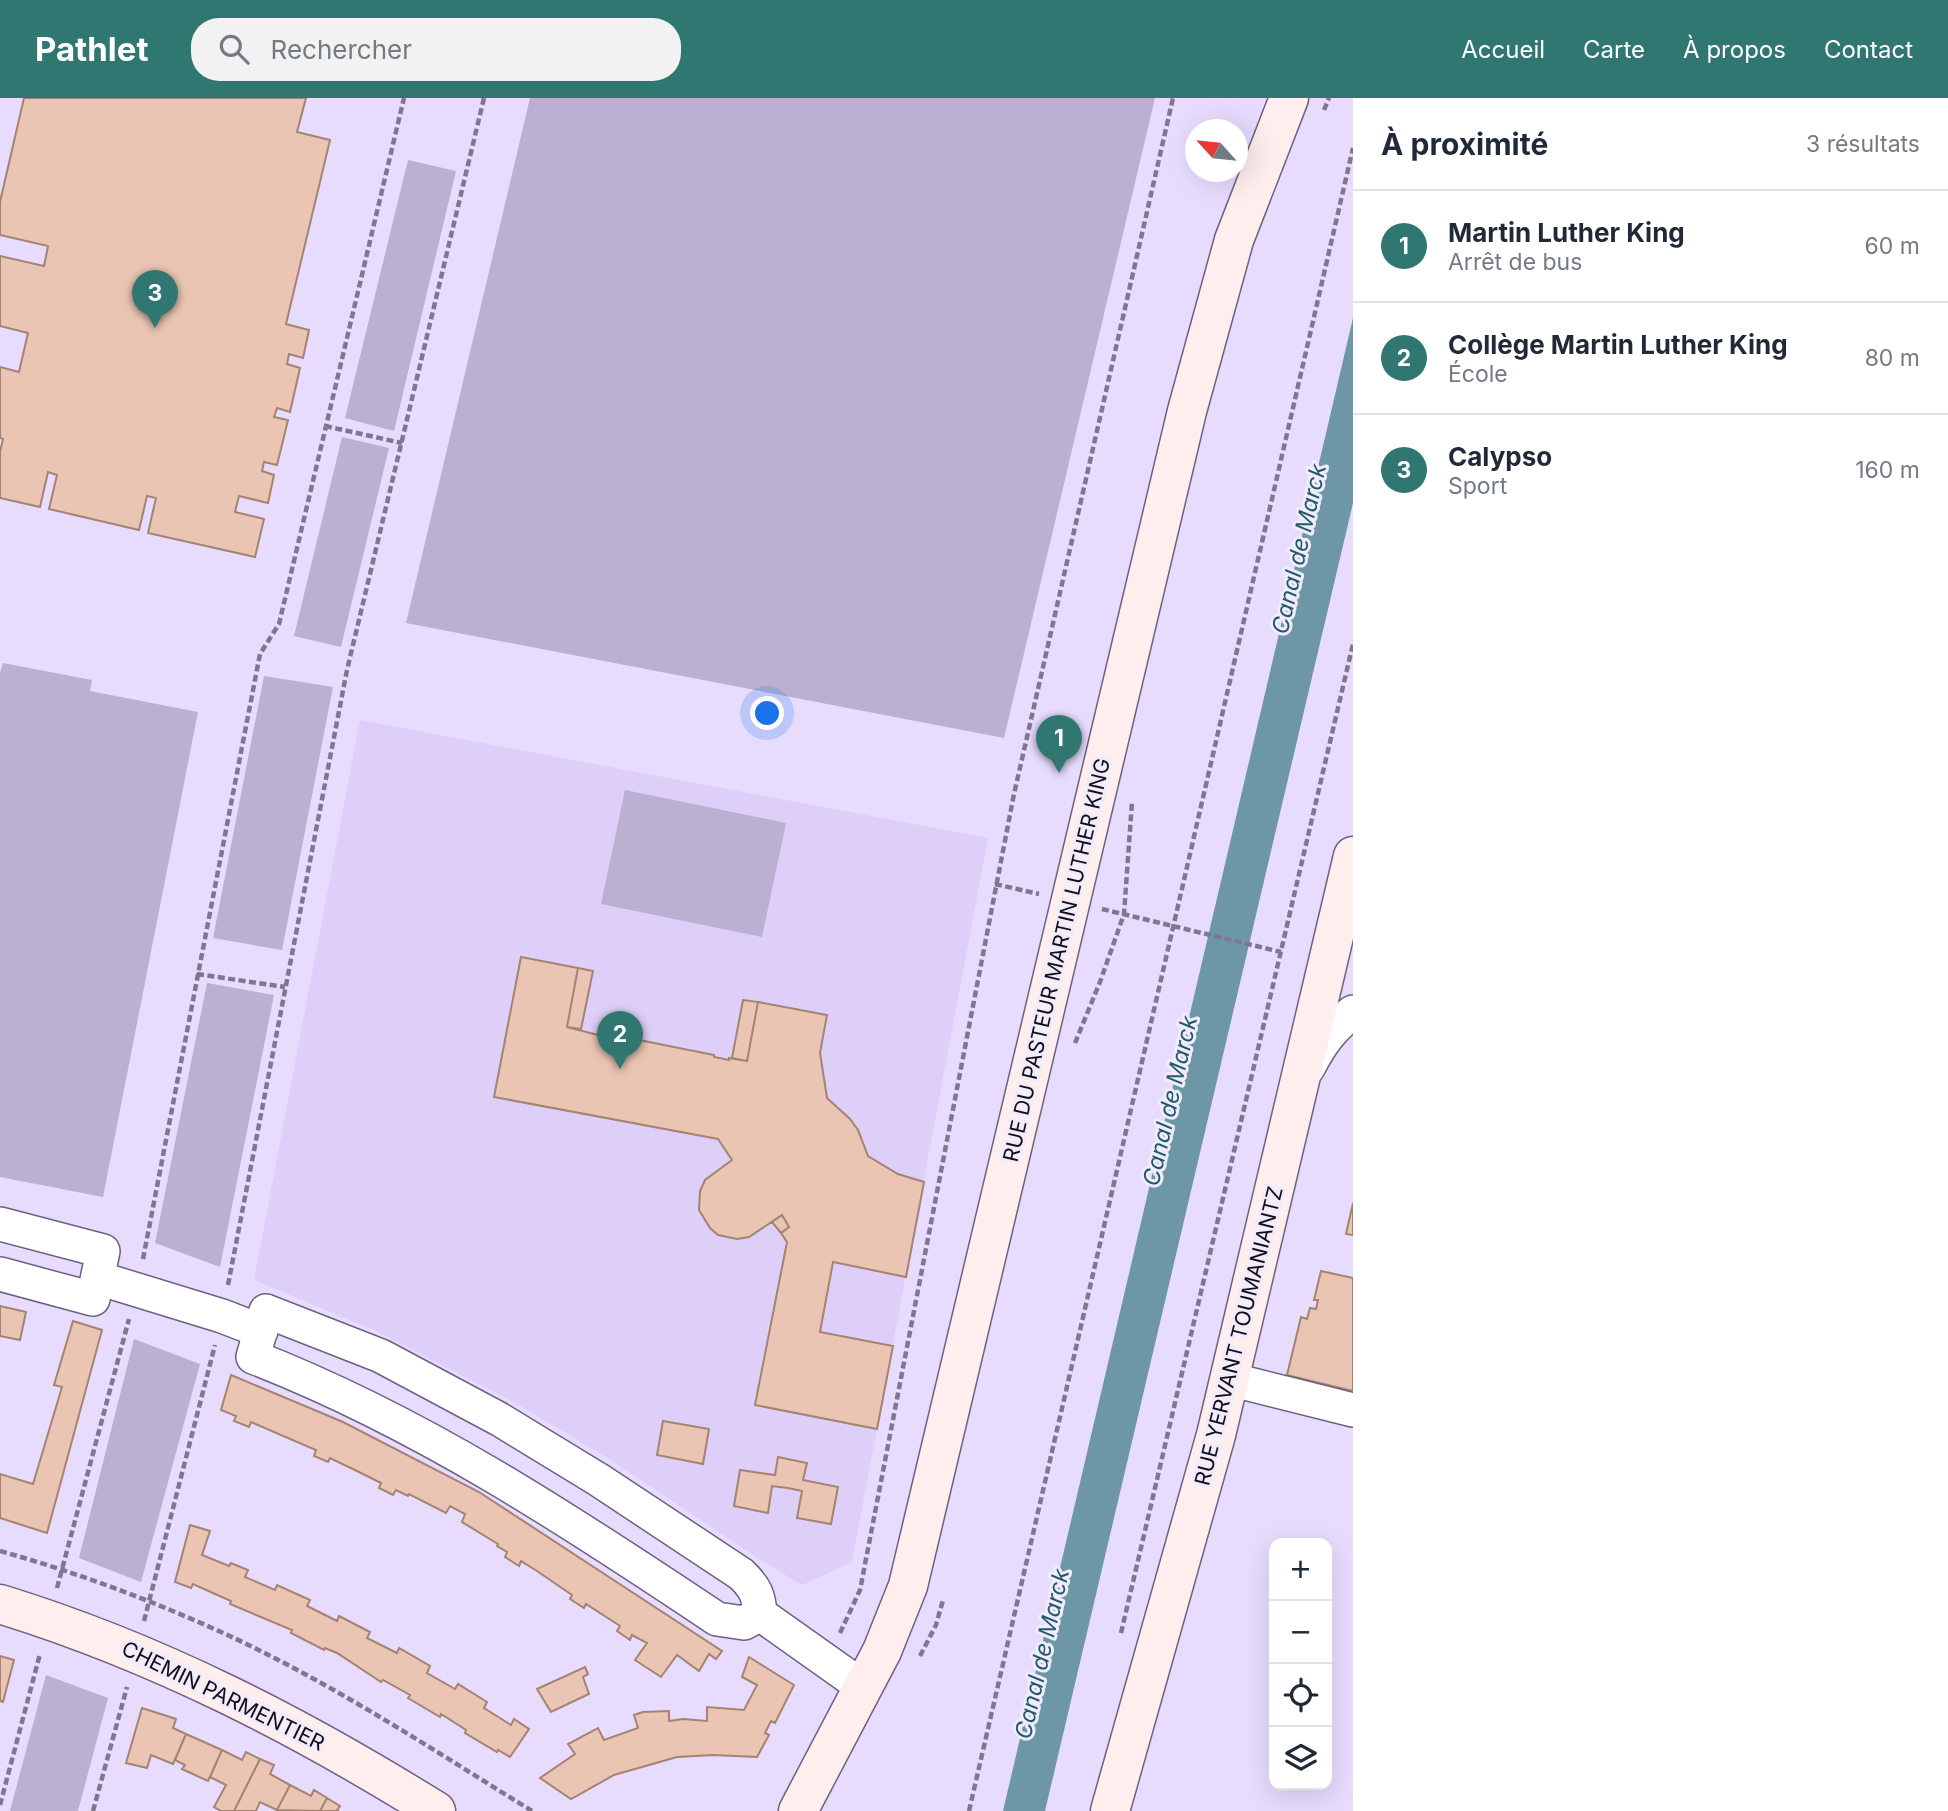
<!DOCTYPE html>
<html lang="fr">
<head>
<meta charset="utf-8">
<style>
	body { margin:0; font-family:Inter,sans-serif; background:#f2f2f3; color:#1f2937 }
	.controls { position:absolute; right:21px; bottom:21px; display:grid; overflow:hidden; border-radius:14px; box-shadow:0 7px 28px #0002 }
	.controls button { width:63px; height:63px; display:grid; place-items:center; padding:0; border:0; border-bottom:2px solid #e0e1e3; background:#fff; color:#1f2937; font:35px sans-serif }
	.compass { position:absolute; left:1185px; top:21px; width:63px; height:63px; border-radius:50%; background:#fff; box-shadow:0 7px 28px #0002; rotate:297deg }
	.you { position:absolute; left:768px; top:616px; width:24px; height:24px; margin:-18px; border:5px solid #fff; border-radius:50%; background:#1a73e8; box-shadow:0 0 0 10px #1a73e833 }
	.badge { display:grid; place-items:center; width:46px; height:46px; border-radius:50%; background:#2f7770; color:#fff; font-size:23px; font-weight:700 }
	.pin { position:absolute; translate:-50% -58px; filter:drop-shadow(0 2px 4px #0008) }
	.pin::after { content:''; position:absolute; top:37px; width:24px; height:21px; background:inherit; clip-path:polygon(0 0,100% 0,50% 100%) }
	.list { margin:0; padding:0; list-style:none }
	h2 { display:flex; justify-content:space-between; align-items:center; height:91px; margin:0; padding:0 28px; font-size:30px }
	h2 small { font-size:23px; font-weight:400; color:#747a83 }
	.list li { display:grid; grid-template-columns:46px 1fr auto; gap:21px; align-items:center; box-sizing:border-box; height:112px; padding:0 28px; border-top:2px solid #e0e1e3 }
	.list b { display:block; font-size:26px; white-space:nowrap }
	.list p { margin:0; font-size:23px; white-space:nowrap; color:#747a83 }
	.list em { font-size:23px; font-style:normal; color:#747a83 }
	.icon { flex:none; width:38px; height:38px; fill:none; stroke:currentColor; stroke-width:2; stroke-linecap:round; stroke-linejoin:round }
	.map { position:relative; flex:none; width:1353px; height:1713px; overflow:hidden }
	header { display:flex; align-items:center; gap:42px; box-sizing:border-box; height:98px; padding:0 35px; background:#2f7770; color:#fff }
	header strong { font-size:33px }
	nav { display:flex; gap:38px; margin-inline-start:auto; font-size:24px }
	.search { width:490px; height:63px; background:#f2f2f3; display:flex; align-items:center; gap:18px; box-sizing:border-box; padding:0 24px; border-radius:28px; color:#747a83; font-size:26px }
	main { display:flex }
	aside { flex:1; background:#fff }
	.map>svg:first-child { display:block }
	.built { fill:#ddcff8 }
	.green { fill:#bbb0d1 }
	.water { fill:#6d97a7 }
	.building { fill:#eac5b3; stroke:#a58372; stroke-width:2 }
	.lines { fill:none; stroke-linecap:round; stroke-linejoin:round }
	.street-casing { stroke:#6c6180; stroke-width:36 }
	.secondary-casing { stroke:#6c6180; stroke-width:41 }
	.path { stroke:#7f778e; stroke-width:4.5; stroke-dasharray:7 3.5; stroke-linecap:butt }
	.street { stroke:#fff; stroke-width:33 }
	.secondary { stroke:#feeeee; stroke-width:38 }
	.labels { text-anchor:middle; stroke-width:6; stroke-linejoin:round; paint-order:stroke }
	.street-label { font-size:21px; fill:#120e19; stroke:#f1ecfb }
	.water-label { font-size:23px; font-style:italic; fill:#20596b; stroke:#f1ecfb }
</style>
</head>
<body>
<header>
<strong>Pathlet</strong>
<div class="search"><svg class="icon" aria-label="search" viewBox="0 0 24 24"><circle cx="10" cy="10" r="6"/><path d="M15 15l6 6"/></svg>Rechercher</div>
<nav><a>Accueil</a><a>Carte</a><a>À propos</a><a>Contact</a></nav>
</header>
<main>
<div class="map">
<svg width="1353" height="1713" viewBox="0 0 1353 1713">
	<rect width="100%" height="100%" fill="#e7dbfe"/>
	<!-- built -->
	<path class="built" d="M360 622 988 740 852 1464 802 1487 759 1461 611 1362 517 1306 376 1233 254 1182Z"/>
	<!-- green -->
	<path class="green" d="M530 0H1155L1004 640 406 525Z
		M408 62 456 73 394 333 345 320Z
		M342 339 389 350 341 549 294 538Z
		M3 565 92 582 90 593 198 614 103 1099 0 1079V575Z
		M264 578 333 589 282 852 213 840Z
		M625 692 786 725 762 839 601 806Z
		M207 885 274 897 220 1169 155 1145Z
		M134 1241 200 1266 141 1484 79 1460Z
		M46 1577 108 1600 78 1713H10Z"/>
	<!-- water -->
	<path class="water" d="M1353 220V405L1045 1713H1003Z"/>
	<!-- building -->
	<path class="building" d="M24 0H306L297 34 330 42 286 226 309 232 303 260 289 256 287 266 300 270 290 314 277 310 274 319 288 322 277 367 264 364 262 373 274 377 268 405 239 398 235 414 264 421 255 459 148 435 156 400 147 398 139 432 49 411 57 377 48 374 40 409 0 400V354L3 341 0 340V269L19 274 28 235 0 228V158L44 168 48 148 0 137V104Z
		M521 859 578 870 567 929 598 937 599 934 714 957V959L729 962V960L747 963 758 904 827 917 820 955 827 1000 850 1021 858 1032 868 1058 898 1076 924 1084 906 1179 833 1164 820 1234 893 1248 877 1331 755 1307 787 1144 781 1135 789 1129 782 1117 749 1139 737 1141 718 1137 710 1130 699 1112 700 1093 705 1082 732 1062 718 1041 494 999Z
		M578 870 593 873 581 931 567 929Z
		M743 902 758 904 747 963 732 960Z
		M1353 1105V1137L1346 1136Z
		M782 1117 789 1129 781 1135 772 1124Z
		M1321 1173 1353 1180V1293L1287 1277 1301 1219 1307 1221 1310 1210 1316 1211 1318 1202H1314Z
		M0 1208 26 1214 20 1242 0 1238Z
		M73 1223 102 1232 47 1435 0 1420V1376L33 1386 62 1289 54 1287Z
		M231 1277 343 1324 479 1394 722 1553 716 1561 709 1556 699 1573 677 1557 661 1579 635 1562 647 1545 632 1537 630 1542 617 1533 620 1528 586 1506 584 1510 570 1501 572 1497 540 1475 521 1463 519 1468 505 1459 507 1454 497 1448 498 1446 462 1424 465 1416 450 1408 446 1415 409 1396 408 1398 396 1392 393 1397 379 1390 381 1385 357 1373 330 1360 328 1364 314 1358 316 1352 251 1324 249 1329 234 1323 236 1318 221 1312Z
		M663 1323 709 1331 703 1366 657 1357Z
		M778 1359 807 1365 803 1382 838 1389 831 1426 797 1420 802 1393 788 1390 772 1388 768 1415 734 1408 740 1372 775 1377Z
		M190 1427 210 1433 202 1457 229 1468 231 1465 248 1472 245 1479 275 1492 277 1487 310 1502 307 1508 337 1523 339 1518 370 1534 367 1540 397 1555 399 1550 430 1568 427 1575 455 1591 458 1586 487 1604 484 1610 511 1627 514 1621 529 1631 510 1659 498 1652 497 1654 465 1635 466 1632 441 1616 440 1619 408 1600 410 1597 383 1582 381 1584 337 1555 325 1550 324 1552 291 1535 292 1532 230 1506 231 1503 213 1495 193 1486 191 1490 175 1484Z
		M0 1558 14 1562 3 1604 0 1603Z
		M749 1559 794 1587 775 1625 771 1623 765 1635 769 1637 757 1659 713 1657 677 1659 614 1677 571 1701 540 1680 575 1656 568 1646 598 1630 604 1642 638 1630 634 1617 643 1614 669 1613V1623L683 1621 707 1623V1609L744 1612 757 1587 742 1579Z
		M585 1569 588 1576 583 1579 589 1596 551 1614 537 1591Z
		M142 1610 176 1621 173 1630 186 1636 173 1666 151 1657 147 1670 126 1665Z
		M186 1636 222 1652 208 1683 182 1671 185 1667 175 1662Z
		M222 1652 242 1662 246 1654 260 1661 234 1713H221L214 1709 226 1687 210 1679Z
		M260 1661 274 1667 270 1676 290 1687 277 1712 260 1704 256 1713H234Z
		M290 1687 311 1698 314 1692 327 1700 320 1713 277 1712Z
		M327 1700 340 1708 337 1712 339 1713H320Z"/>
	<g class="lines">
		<!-- street casing -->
		<g class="street-casing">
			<path id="street" d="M1308 970C1320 947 1332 929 1353 914
				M0 1126 103 1153 93 1201 0 1176
				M98 1180 222 1218 261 1233
				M266 1213 381 1258 499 1321 599 1382 741 1476C755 1489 759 1498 760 1516L744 1525 717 1521C569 1422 420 1324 253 1259Z
				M1229 1281 1353 1312
				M760 1516 863 1589"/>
		</g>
		<!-- secondary casing -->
		<g class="secondary-casing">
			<path id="secondary" d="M0 1506C156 1554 298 1627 436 1713
				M798 1713 882 1553 908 1488 1187 313 1234 142 1289 0
				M1110 1713 1216 1337 1353 758"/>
		</g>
		<!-- path -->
		<path class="path" d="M1324 12 1329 0
			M325 328 402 345
			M995 786 1039 796
			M1102 811 1281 854
			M197 876 285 889
			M1075 945 1100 884 1124 816 1132 704
			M143 1161 260 556 279 526 404 0
			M228 1187 347 572 484 0
			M0 1453C79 1475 159 1505 234 1540 338 1589 435 1653 532 1713
			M57 1490 129 1221
			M144 1523 215 1247
			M840 1535 860 1492 1014 696 1173 0
			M1121 1535 1353 546
			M920 1558 936 1527 943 1502
			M0 1707 40 1556
			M93 1713 127 1589
			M969 1713 1353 50"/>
		<!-- street -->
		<use href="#street" class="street"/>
		<!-- secondary -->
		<use href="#secondary" class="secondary"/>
	</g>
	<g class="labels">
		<!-- street labels -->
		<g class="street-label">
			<text transform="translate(1057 862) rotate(-77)" y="7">RUE DU PASTEUR MARTIN LUTHER KING</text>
			<text transform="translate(1239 1238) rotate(-76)" y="7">RUE YERVANT TOUMANIANTZ</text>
			<text transform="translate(223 1598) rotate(26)" y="7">CHEMIN PARMENTIER</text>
		</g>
		<!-- water labels -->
		<g class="water-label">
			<text transform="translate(1299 451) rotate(-77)" y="8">Canal de Marck</text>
			<text transform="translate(1170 1003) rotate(-77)" y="8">Canal de Marck</text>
			<text transform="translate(1042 1556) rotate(-77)" y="8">Canal de Marck</text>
		</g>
	</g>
</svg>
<div class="controls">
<button>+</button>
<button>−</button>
<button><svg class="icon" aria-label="locate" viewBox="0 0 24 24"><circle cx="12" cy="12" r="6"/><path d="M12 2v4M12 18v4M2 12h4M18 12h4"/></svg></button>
<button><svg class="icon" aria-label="layers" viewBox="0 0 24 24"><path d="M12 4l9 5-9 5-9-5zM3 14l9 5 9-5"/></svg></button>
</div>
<svg class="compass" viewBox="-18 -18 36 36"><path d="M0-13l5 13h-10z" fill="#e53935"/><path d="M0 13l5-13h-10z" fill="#747a83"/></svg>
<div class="you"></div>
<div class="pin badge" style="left:1059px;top:675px">1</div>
<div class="pin badge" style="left:620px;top:971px">2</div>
<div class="pin badge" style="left:155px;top:230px">3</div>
</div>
<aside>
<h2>À proximité<small>3 résultats</small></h2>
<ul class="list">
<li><span class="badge">1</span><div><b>Martin Luther King</b><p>Arrêt de bus</p></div><em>60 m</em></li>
<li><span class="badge">2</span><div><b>Collège Martin Luther King</b><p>École</p></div><em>80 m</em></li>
<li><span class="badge">3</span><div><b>Calypso</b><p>Sport</p></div><em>160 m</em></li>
</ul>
</aside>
</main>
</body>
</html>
